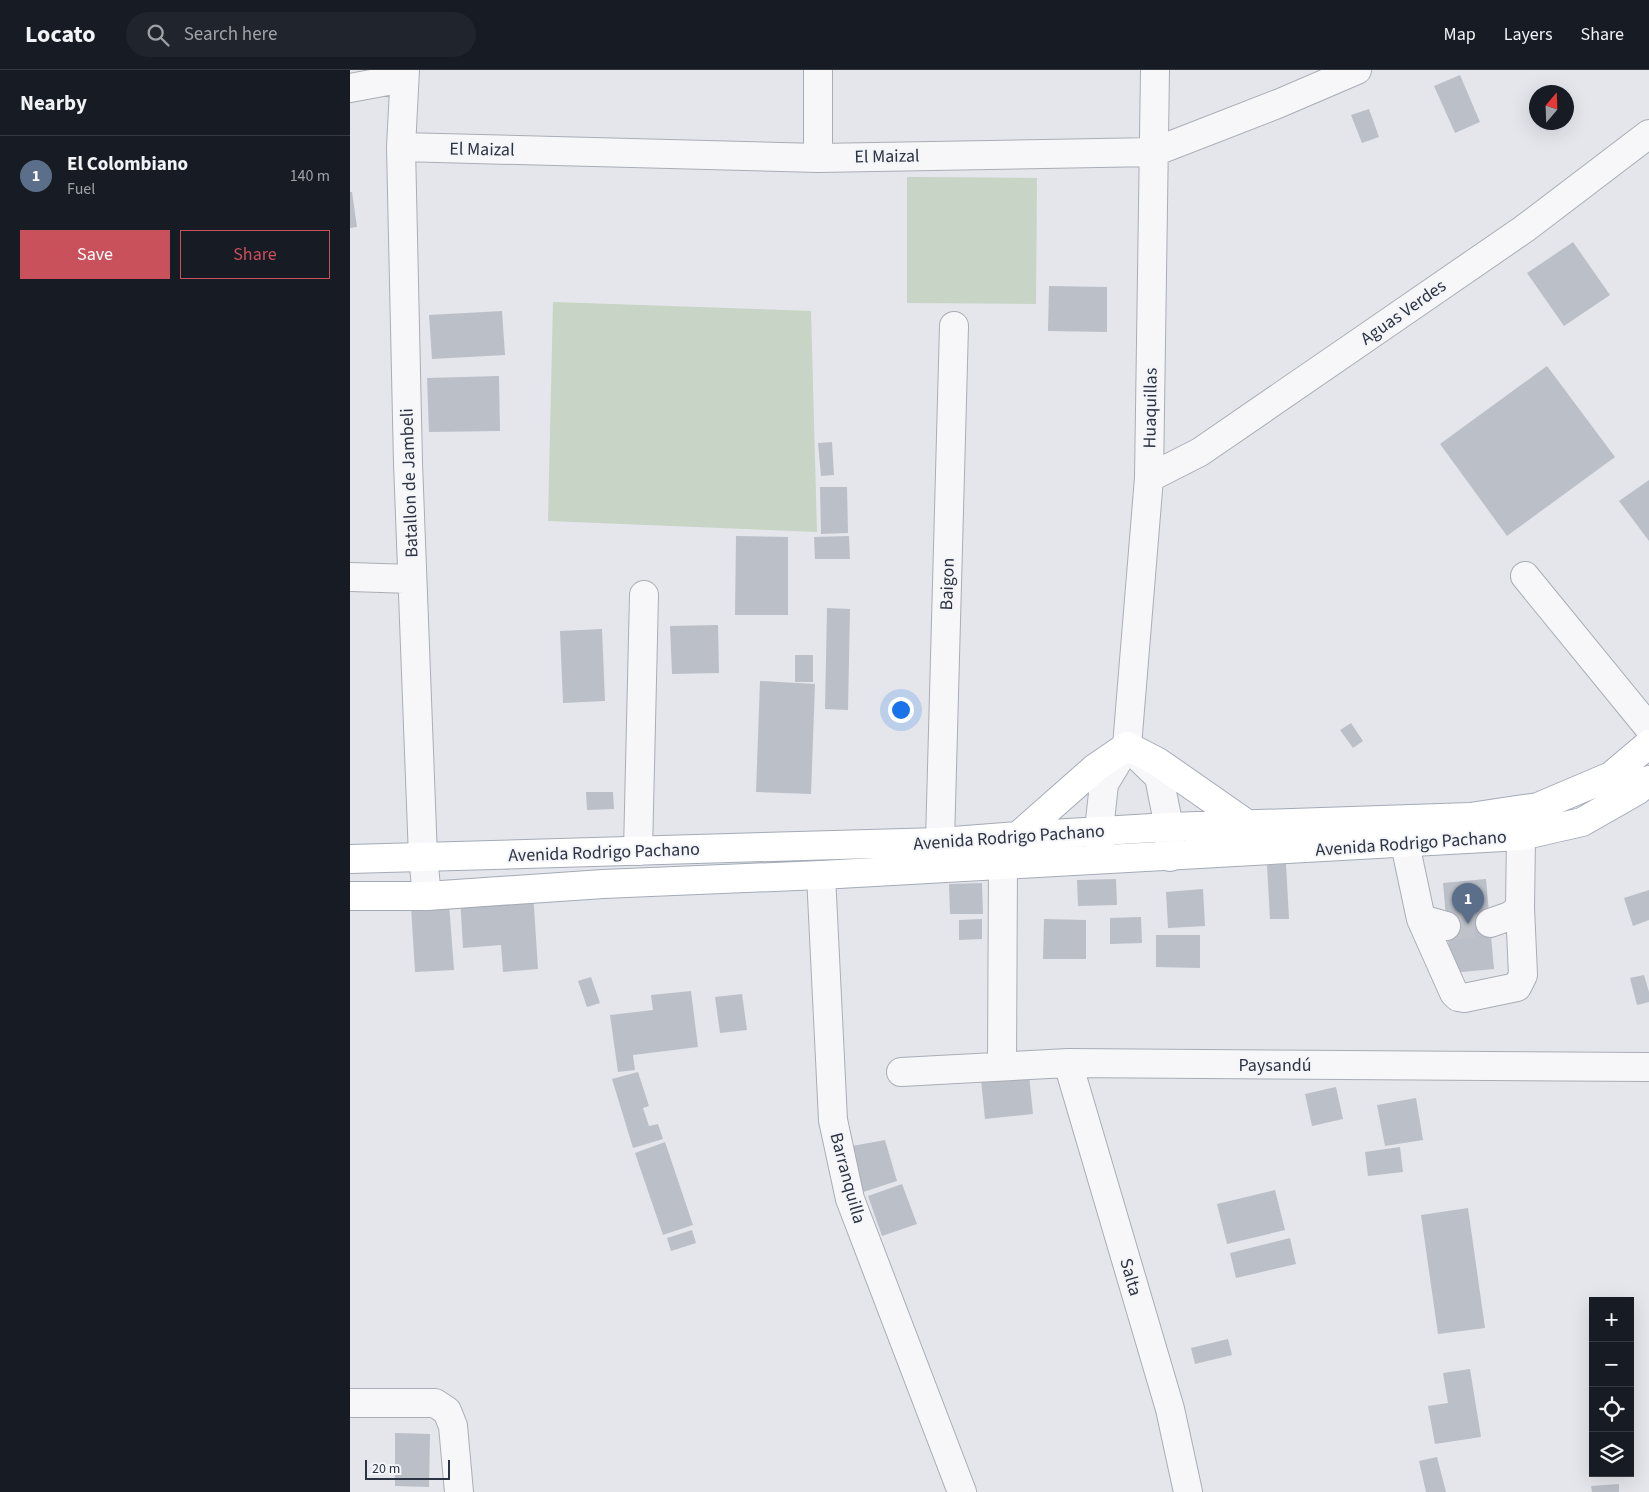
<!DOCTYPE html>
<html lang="en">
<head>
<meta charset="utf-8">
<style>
	body { margin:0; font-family:"Source Sans 3",sans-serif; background:#20242c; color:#f1f3f6 }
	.controls { position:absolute; right:15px; bottom:15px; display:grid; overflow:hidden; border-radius:0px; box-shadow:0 5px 20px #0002 }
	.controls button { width:45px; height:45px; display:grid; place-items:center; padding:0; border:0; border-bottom:1px solid #363941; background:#171b24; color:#f1f3f6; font:25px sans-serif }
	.compass { position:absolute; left:1179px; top:15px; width:45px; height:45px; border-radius:50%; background:#171b24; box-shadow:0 5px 20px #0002; rotate:19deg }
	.scale { position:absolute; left:15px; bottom:12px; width:85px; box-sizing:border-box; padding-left:5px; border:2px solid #2c3343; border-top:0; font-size:14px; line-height:18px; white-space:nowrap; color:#2c3343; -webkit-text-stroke:4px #f4f5f8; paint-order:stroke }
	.you { position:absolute; left:550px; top:639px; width:18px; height:18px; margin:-12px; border:4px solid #fff; border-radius:50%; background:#1a73e8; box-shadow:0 0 0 8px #1a73e833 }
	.badge { display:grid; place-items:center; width:32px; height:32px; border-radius:50%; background:#c8515c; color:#fff; font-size:16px; font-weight:700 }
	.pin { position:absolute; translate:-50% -41px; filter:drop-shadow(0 1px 2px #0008) }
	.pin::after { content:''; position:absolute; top:26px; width:18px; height:15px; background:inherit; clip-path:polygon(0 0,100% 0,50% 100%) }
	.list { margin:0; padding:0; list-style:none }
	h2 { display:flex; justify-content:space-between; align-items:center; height:65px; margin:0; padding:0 20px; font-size:21px }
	h2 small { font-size:16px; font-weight:400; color:#9ea1a6 }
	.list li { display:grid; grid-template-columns:32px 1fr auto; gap:15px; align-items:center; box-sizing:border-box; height:80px; padding:0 20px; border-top:1px solid #363941 }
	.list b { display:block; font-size:19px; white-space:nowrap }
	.list p { margin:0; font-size:16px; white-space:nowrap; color:#9ea1a6 }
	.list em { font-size:16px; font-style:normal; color:#9ea1a6 }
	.actions { display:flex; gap:10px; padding:15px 20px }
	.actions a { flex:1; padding:11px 0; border:1px solid #c8515c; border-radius:0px; text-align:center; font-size:18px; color:#c8515c }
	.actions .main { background:#c8515c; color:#fff }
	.icon { flex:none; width:28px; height:28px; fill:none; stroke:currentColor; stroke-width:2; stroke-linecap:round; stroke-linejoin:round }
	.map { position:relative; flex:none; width:1299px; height:1422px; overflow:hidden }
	header { display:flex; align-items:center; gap:30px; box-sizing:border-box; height:70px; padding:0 25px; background:#171b24; border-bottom:1px solid #363941 }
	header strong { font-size:24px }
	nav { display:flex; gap:28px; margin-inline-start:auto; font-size:18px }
	.search { width:350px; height:45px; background:#20242c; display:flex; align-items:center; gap:12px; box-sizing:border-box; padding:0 18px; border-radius:28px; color:#9ea1a6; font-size:19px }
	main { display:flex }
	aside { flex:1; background:#171b24 }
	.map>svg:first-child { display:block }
	.green { fill:#c8d4c5 }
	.building { fill:#bbbfc8 }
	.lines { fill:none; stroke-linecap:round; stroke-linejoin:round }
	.minor-tunnel { stroke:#bfc2c9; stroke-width:28; stroke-dasharray:28 14; stroke-linecap:butt }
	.minor-casing { stroke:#a9adb5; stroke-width:30 }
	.major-casing { stroke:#a4aab6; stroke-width:30 }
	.minor { stroke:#f7f7f9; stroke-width:28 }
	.major { stroke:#fff; stroke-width:28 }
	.labels { text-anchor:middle; stroke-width:4; stroke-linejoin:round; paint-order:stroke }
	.street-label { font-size:18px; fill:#2c3343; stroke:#f4f5f8 }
</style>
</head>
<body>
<header>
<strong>Locato</strong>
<div class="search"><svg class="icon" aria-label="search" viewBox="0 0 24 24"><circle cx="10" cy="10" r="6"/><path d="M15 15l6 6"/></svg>Search here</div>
<nav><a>Map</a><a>Layers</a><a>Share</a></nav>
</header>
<main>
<aside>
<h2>Nearby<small></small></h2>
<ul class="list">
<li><span class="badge" style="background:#5c6f8a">1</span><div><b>El Colombiano</b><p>Fuel</p></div><em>140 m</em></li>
</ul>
<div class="actions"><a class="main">Save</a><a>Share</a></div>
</aside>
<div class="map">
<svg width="1299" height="1422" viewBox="0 0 1299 1422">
	<rect width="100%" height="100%" fill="#e4e6eb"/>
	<!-- green -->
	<path class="green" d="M557 107 687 108 686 234 557 233Z
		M203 232 461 241 467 462 198 451Z"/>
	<!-- building -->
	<path class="building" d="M1110 5 1130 52 1105 63 1084 16Z
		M1019 39 1029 67 1012 73 1001 45Z
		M0 122H2L7 157 0 158Z
		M1223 172 1260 225 1214 256 1177 203Z
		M699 216 757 217V262L698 261Z
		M152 241 155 285 82 289 79 245Z
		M1197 296 1265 387 1157 466 1090 374Z
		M149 306 150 361 79 362 77 308Z
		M482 372 484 405 471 406 468 373Z
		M1299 410V471L1269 431Z
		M470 417H497L498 463 471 464Z
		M386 466 438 467V545H385Z
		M499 466 500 489H465L464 467Z
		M477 538 500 539 498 640 475 639Z
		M368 555 369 603 322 604 320 556Z
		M252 559 255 631 213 633 210 561Z
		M445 585H463V612H445Z
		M410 611 465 614 461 724 406 722Z
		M1001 653 1013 671 1003 678 990 660Z
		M236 722H263L264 739 237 740Z
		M936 794 939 849H920L917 795Z
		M766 809 767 835 728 836 727 810Z
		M1136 809 1144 899 1101 903 1093 813Z
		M632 813 633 844H600L599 814Z
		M853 819 855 856 818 858 816 822Z
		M1299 820V850L1283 856 1274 828Z
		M183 822 188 899 153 902 151 875 113 878 110 827Z
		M99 833 104 900 65 902 61 836Z
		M791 847 792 873 760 874V848Z
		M632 849V869L609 870V850Z
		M694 849 736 850V889H693Z
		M806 865H850V898L806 897Z
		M1294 905 1299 922V932L1287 935 1280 908Z
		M241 907 250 933 237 937 228 911Z
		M341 921 348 977 283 985 285 1000 268 1002 260 945 303 940 301 925Z
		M392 924 397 960 370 963 365 927Z
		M288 1002 299 1036 293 1038 299 1056 308 1054 313 1069 283 1078 262 1009Z
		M679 1005 683 1044 635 1049 631 1010Z
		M986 1017 993 1049 962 1056 955 1024Z
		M1066 1028 1073 1070 1035 1076 1027 1035Z
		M535 1070 547 1111 507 1124 497 1077Z
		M315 1072 343 1155 313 1165 285 1083Z
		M1050 1077 1053 1102 1018 1106 1015 1082Z
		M552 1114 567 1154 532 1166 518 1126Z
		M925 1120 935 1160 877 1174 867 1134Z
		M1118 1138 1135 1258 1088 1264 1071 1145Z
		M342 1160 346 1173 321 1181 317 1168Z
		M940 1168 946 1194 886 1208 880 1183Z
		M878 1269 882 1285 845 1294 841 1278Z
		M1120 1299 1131 1367 1085 1374 1078 1336 1098 1333 1093 1303Z
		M45 1363 80 1364 79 1417 45 1416Z
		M1087 1387 1096 1422H1076L1069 1391Z
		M1269 1414V1422H1242L1241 1416Z"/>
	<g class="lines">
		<!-- minor-tunnel -->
		<path class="minor-tunnel" d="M1096 856 1140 853"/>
		<!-- minor casing -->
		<g class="minor-casing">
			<path id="minor" d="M55 0 51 77 58 393 73 787 77 826
				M0 18 54 8
				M51 77 468 88 804 82 930 33 1007 0
				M468 88V0
				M799 408 850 382 1023 263 1174 159 1299 64
				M1175 506 1299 658
				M0 507 62 509
				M777 676 799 408 805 0
				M590 772 604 256
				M1055 774 1071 849 1096 856
				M288 781 294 525
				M751 785 749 760 754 714 777 676 809 707 819 757 820 787
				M471 805 483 1050 500 1129 612 1422
				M1071 849 1104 923 1108 927 1114 928 1167 917 1173 905 1170 838
				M1140 853 1160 846 1170 838 1171 766
				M718 993 820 1339 838 1422
				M652 996 653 796
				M551 1002 718 993 1299 997
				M0 1333H85L97 1341 103 1356 109 1422"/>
		</g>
		<!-- major casing -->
		<g class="major-casing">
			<path id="major" d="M668 766 745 698 777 676 808 692 897 754
				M0 789 590 772 668 766 819 757 1120 747 1188 737 1261 706 1299 674
				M0 826H77L253 814 471 805 1171 766 1232 752 1288 720 1299 710"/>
		</g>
		<!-- minor -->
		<use href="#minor" class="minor"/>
		<!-- major -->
		<use href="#major" class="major"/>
	</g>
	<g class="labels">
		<!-- street labels -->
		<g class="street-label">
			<text transform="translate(132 79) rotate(1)" y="6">El Maizal</text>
			<text transform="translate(537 86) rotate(-1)" y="6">El Maizal</text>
			<text transform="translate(1053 242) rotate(-35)" y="6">Aguas Verdes</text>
			<text transform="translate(800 338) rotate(-89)" y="6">Huaquillas</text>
			<text transform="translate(59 413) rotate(-92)" y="6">Batallon de Jambeli</text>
			<text transform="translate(597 514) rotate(-88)" y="6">Baigon</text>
			<text transform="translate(659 767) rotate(-4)" y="6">Avenida Rodrigo Pachano</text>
			<text transform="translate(1061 773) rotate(-4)" y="6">Avenida Rodrigo Pachano</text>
			<text transform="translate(254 782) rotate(-2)" y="6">Avenida Rodrigo Pachano</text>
			<text x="925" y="1001">Paysandú</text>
			<text transform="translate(498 1108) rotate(75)" y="6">Barranquilla</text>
			<text transform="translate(781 1207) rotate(74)" y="6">Salta</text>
		</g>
	</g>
</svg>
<div class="controls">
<button>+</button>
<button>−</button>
<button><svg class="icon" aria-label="locate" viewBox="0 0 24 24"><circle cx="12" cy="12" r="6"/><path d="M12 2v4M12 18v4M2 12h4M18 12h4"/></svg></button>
<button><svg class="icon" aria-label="layers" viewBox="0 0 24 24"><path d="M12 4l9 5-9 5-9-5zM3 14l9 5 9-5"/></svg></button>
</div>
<svg class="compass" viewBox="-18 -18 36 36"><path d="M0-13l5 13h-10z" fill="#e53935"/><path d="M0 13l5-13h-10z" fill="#9ea1a6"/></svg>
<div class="scale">20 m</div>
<div class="you"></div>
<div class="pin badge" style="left:1118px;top:854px;background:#5c6f8a">1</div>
</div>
</main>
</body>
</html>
